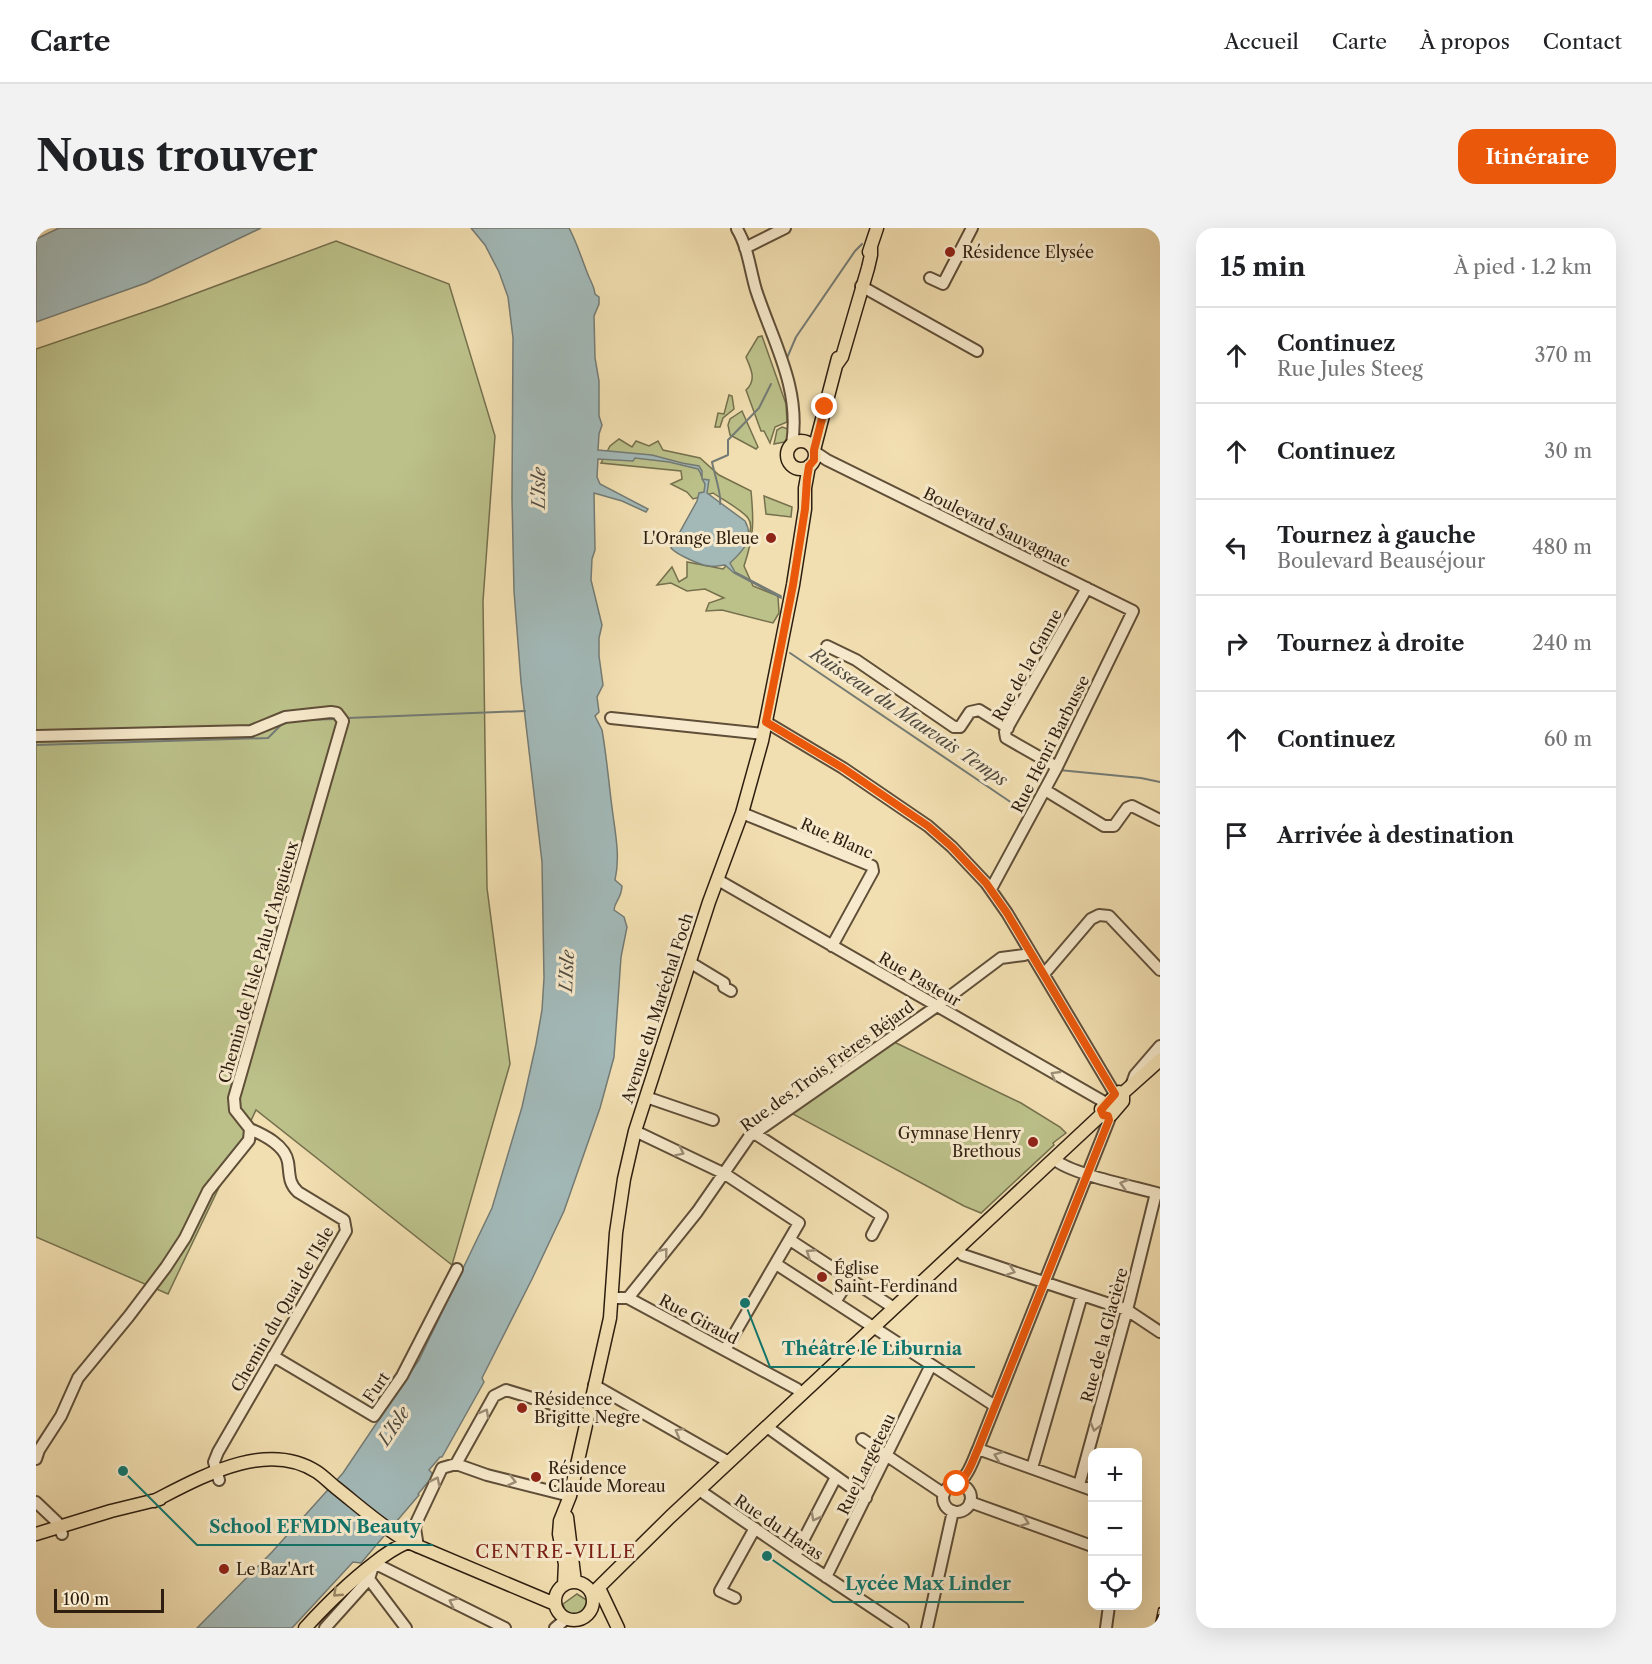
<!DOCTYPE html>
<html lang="fr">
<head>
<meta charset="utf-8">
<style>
	body { margin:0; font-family:"Libre Caslon Text",serif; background:#f2f2f2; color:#202124 }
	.controls { position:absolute; right:18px; bottom:18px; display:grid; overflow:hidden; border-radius:12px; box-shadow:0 6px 24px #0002 }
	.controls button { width:54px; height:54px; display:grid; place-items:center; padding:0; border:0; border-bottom:2px solid #e0e0e0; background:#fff; color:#202124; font:30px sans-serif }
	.scale { position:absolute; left:18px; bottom:15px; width:110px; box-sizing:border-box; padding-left:6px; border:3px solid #2e1e10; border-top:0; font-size:16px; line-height:21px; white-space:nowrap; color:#2e1e10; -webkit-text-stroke:4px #f7eacc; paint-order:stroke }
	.stop { position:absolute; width:18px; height:18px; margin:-14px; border:4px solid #ea580c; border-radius:50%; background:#fff }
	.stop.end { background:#ea580c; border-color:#fff; box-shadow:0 2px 6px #0008 }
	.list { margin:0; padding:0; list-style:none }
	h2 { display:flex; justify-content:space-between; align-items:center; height:78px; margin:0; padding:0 24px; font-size:26px }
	h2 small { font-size:20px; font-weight:400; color:#757577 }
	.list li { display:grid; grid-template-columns:39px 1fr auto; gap:18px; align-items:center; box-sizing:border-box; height:96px; padding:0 24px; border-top:2px solid #e0e0e0 }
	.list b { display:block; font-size:22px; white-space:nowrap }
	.list p { margin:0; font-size:20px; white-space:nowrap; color:#757577 }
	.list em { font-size:20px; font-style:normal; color:#757577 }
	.icon { flex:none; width:33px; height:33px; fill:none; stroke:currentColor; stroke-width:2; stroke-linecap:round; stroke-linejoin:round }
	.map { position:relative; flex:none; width:1124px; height:1400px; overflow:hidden; border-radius:18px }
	header { display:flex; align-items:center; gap:36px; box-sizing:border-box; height:84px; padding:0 30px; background:#fff; border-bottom:2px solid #e0e0e0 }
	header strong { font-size:28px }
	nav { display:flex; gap:33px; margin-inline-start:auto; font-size:21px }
	.intro { display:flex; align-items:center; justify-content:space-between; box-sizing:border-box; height:144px; padding:0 36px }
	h1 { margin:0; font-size:42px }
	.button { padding:15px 27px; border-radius:18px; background:#ea580c; color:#fff; font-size:21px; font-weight:700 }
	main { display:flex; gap:36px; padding:0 36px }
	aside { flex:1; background:#fff; border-radius:18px; box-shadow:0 6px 24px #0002 }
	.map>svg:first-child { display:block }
	.green { fill:#bcc18a; stroke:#75704d; stroke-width:1.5 }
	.water { fill:#a2b9b8; stroke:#747b75; stroke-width:1.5 }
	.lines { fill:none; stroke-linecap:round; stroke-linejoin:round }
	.stream { stroke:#747b75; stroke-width:2 }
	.minor-casing { stroke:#5f4e38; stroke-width:14 }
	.major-casing { stroke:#2e1e10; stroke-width:15 }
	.minor { stroke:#f7eacc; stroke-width:10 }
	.major { stroke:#f2dfb1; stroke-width:12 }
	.rail-casing { stroke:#2e1e10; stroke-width:4.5 }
	.rail { stroke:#f7eacc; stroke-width:2; stroke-dasharray:7; stroke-linecap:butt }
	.oneway { stroke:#9d8e77 }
	.oneway2 { stroke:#9a8869 }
	.route { stroke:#ea580c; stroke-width:8 }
	.poi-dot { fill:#8f2418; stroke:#f7eacc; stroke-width:2 }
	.labels { text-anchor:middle; stroke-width:6; stroke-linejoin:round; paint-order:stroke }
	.poi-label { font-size:16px; fill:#2e1e10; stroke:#f7eacc; text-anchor:start }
	.street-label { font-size:16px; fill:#2e1e10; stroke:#f7eacc }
	.water-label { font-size:18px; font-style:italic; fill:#514c42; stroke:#f7eacc }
	.neighbourhood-label { font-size:18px; letter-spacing:1.5px; fill:#7a1f14; stroke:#f7eacc }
	.leader { fill:none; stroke:#0f766e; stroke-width:2 }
	.callout-dot { fill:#0f766e; stroke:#f7eacc; stroke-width:2 }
	.callout-label { font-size:18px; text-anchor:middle; font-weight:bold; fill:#0f766e; stroke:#f7eacc; stroke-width:6; stroke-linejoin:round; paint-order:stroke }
</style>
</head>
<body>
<header>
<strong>Carte</strong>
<nav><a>Accueil</a><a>Carte</a><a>À propos</a><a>Contact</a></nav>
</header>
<div class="intro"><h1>Nous trouver</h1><a class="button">Itinéraire</a></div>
<main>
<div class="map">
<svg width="1124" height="1400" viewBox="0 0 1124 1400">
	<rect width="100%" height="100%" fill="#f2dfb1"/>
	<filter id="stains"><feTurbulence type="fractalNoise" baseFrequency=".00333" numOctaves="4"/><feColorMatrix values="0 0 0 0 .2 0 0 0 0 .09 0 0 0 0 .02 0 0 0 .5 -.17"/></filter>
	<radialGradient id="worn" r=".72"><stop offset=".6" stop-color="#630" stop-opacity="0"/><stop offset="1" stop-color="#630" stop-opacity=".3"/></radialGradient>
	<!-- green -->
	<path class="green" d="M300 13 413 56 459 208 447 373 451 660 474 836 416 1037 220 882 132 1066 0 1009V121L126 78Z
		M726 108 750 176 751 194 739 199 734 215 728 203H725L710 162C721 152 715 141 710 129L722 109Z
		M693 167 696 168 698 181 687 190 684 199H679L682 185 688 186Z
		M706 183 722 219 720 221 694 207 692 197 694 191Z
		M746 199 752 201V210L748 214 738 216 741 202Z
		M583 211 596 219 600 213 613 218 622 213 627 222 664 230 683 247 715 263C718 294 718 308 708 338L717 358 742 368 743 385 737 395 686 382 670 383 673 375 688 370 669 361 651 363 635 355 621 357 636 339 643 354 651 349V334L687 341C697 331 723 305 712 290 706 282 686 271 677 265L657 271 651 264 635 256 646 251 645 243 565 235 574 218Z
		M728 268 756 279 755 289 730 286Z
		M856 813 985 875 1024 899 1030 905 1017 915 1018 917 945 985 928 978 755 885Z
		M541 1366 552 1373C553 1381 548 1385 542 1388V1392L529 1383 527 1376Z"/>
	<!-- water -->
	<path class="water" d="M23 0H225L110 55 0 94V11Z
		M435 0H533C541 15 545 29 551 44 554 53 558 57 559 66L563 69V76L558 88 559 130 563 153V188L566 197 563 206 562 222 616 227 646 235 663 238 666 243V251L673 252 671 265 709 293C719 311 707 323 694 335L699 344 745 368V370L698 345 689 337C684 337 679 339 674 338 665 338 640 326 635 320L661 273 663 265 668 264 669 256C665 251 666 246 662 241L633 234 599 230 597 233 562 231 561 249 564 256 612 281 610 284 586 273 558 265 559 322 556 331 555 352 566 397 563 410V428L567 457 561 469 563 484 559 488 566 502C571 530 573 559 577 587 580 609 584 630 579 652L586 658C585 672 579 672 578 682L588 689 591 699 585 729 578 829 564 880 528 983 496 1051 446 1150 448 1154 406 1229H404L393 1242 398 1247 382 1266 383 1267 325 1335 317 1334 256 1400H161L236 1324 307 1245 383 1132 456 980 486 879 500 816 506 782 508 750 506 634 485 454 478 363 476 271 477 110 472 69 463 44 449 17Z"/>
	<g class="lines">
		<!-- stream -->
		<path class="stream" d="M751 130 760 109 819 23 826 16
			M684 276C686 267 678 245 676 234L692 227V212L723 180 735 156
			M754 425 976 575
			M312 490 489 483
			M266 492 300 491
			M0 517 232 510 246 496
			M1023 542 1105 550 1124 554"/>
		<!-- minor casing -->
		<g class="minor-casing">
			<path id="minor" d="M701 1C712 19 714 42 720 62 737 114 765 160 756 216
				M709 20 749 0
				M894 50 907 56 936 0
				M825 58 941 123
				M779 224 791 232 1097 383 1021 539 955 661
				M791 418 820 432 918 499H924L934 484 943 482 972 500
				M575 490 728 506
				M730 494 807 540 892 598 916 619 950 655 971 685 1079 866
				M0 508 215 503 249 489 295 484 301 485 307 493 198 870 199 882 214 901 213 912 172 963 149 1010 130 1039 93 1088 42 1150 25 1188 3 1222 0 1231
				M1021 539 970 510 969 504 1051 360
				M1009 562 1068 598H1078L1091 580 1096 578 1124 592
				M706 585 836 638 837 643 796 718
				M682 652 1070 875
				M655 735 688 755V759L695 763
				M1008 746 1055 691 1063 687 1073 688 1124 742
				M1095 858 1099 847 1124 818
				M610 869 677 892
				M599 903 689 946 763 995 689 1122
				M718 905 846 988 836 1007
				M1018 931C1034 946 1100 959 1124 966
				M754 1012 858 1080
				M921 1021 927 1027 1091 1082 1124 1104
				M740 1036 959 1178
				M575 1070H592L761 1161 766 1166
				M592 1070 661 984 713 909 901 778 965 730 988 727 994 724
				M799 1074 814 1051
				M237 1128 338 1188 366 1148 421 1041
				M558 1157 693 1234
				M731 1199 830 1270
				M826 1211 908 1266
				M942 1221 1056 1262
				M420 1236 458 1168 470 1162 552 1187
				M420 1236 451 1247 534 1268
				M996 1240 1046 1067
				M183 1252 178 1234 182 1224 310 1003 308 992 262 964C252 955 254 946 252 934 249 917 228 907 214 901
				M921 1256C932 1249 937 1232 942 1221L1073 892 1072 888
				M907 1270a14 14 0 1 1 28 0a14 14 0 1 1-28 0Z
				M1043 1257 1091 1082 1120 965
				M663 1262 759 1328 867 1400
				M0 1274 21 1294 26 1306
				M934 1274 1056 1318
				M382 1319 379 1300 381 1293 406 1240 420 1236
				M759 1328 800 1249
				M790 1349 895 1137
				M333 1351 370 1400
				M699 1370 684 1363 719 1300
				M289 1400 333 1351 338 1335 469 1400
				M519 1400 530 1391
				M891 1400 917 1283
				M1070 1400 1073 1378"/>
		</g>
		<!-- major casing -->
		<g class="major-casing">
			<path id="major" d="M833 24 841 0
				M801 136 806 129 832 40 835 27V19
				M751 227a14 14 0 1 1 28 0a14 14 0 1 1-28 0Z
				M778 222 802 130
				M1087 865 1124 832
				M118 1273C165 1249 231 1211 281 1244 287 1248 293 1254 299 1259 323 1278 346 1299 372 1314L519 1376
				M531 1289 539 1354
				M0 1306 75 1283 124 1271
				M519 1373a19 19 0 1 1 38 0a19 19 0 1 1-38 0Z
				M528 1357 529 1336 523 1306 524 1293 534 1268 574 1090 580 1005 588 951 599 903 673 674 706 585 726 513 757 357 769 281V260L773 238
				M563 1360 582 1400
				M556 1366 634 1289 1066 886 1065 881 1083 864 1087 865V873L1075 887 1069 889 1066 886
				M269 1400C291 1376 311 1356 337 1336 348 1327 358 1320 372 1314"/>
		</g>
		<!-- minor -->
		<use href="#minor" class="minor"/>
		<!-- major -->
		<use href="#major" class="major"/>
		<!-- rail casing -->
		<g class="rail-casing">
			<path id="rail" d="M1120 1400 1124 1381"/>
		</g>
		<!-- rail -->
		<use href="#rail" class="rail"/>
	</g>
	<!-- one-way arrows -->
	<defs><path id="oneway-chevron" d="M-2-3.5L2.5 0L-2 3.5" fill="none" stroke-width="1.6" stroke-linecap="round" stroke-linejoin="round" transform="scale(1.5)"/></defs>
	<g class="oneway">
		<use href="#oneway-chevron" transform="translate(1019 847) rotate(-150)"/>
		<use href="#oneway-chevron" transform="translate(644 924) rotate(26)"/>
		<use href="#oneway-chevron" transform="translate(1088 956) rotate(-164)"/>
		<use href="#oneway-chevron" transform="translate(628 1024) rotate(-51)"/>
		<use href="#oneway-chevron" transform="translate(774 1025) rotate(-147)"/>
		<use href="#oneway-chevron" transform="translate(975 1043) rotate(19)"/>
		<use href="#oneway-chevron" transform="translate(449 1185) rotate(-61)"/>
		<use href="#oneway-chevron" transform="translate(1059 1199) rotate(105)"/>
		<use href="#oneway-chevron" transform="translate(643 1204) rotate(-151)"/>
		<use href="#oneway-chevron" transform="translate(962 1228) rotate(-160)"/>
		<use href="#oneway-chevron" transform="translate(400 1253) rotate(-64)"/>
		<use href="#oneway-chevron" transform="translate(476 1253) rotate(14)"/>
		<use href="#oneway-chevron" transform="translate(779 1289) rotate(118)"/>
		<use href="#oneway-chevron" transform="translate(989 1294) rotate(20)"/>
		<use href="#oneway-chevron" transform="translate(417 1374) rotate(-154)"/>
	</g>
	<use class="oneway2" href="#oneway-chevron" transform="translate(301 1365) rotate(137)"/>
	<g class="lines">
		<!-- route -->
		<path class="route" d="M789 179 778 222V232L773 238 771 251 769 281 757 357 730 494 807 540 892 598 916 619 950 655 971 685 1079 866 1065 882 1067 887 1072 888 1073 892 942 1221C937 1232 932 1249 921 1256"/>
	</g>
	<!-- markers -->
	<g class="poi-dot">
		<circle cx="914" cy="24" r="6"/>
		<circle cx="735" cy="310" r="6"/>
		<circle cx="997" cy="914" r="6"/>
		<circle cx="786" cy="1049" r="6"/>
		<circle cx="486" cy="1180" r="6"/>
		<circle cx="500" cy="1249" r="6"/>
		<circle cx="188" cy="1341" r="6"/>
	</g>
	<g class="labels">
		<!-- poi labels -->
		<g class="poi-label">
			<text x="926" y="30">Résidence Elysée</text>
			<text x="723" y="316" text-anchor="end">L'Orange Bleue</text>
			<text x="985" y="911" text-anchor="end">Gymnase Henry<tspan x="985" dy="18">Brethous</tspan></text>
			<text x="798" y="1046">Église<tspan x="798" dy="18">Saint-Ferdinand</tspan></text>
			<text x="498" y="1177">Résidence<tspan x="498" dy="18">Brigitte Negre</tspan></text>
			<text x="512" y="1246">Résidence<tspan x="512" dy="18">Claude Moreau</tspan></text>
			<text x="200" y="1347">Le Baz'Art</text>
		</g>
		<!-- street labels -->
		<g class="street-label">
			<text transform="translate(961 299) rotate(26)" y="6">Boulevard Sauvagnac</text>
			<text transform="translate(991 437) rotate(-61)" y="6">Rue de la Ganne</text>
			<text transform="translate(1014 516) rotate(-63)" y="6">Rue Henri Barbusse</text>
			<text transform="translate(801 610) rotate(24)" y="6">Rue Blanc</text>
			<text transform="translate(222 734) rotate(-74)" y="6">Chemin de l'Isle Palu d’Anguieux</text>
			<text transform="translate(884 751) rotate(30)" y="6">Rue Pasteur</text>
			<text transform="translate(621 780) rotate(-72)" y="6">Avenue du Maréchal Foch</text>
			<text transform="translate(791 838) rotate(-36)" y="6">Rue des Trois Frères Béjard</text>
			<text transform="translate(246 1081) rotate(-60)" y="6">Chemin du Quai de l'Isle</text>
			<text transform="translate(663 1091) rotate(28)" y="6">Rue Giraud</text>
			<text transform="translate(1068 1107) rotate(-75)" y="6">Rue de la Glacière</text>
			<text transform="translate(340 1159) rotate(-55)" y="6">Furt</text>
			<text transform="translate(830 1236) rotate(-64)" y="6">Rue Largeteau</text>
			<text transform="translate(743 1299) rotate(34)" y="6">Rue du Haras</text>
		</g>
		<!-- water labels -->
		<g class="water-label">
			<text transform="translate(503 260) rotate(-89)" y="6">L'Isle</text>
			<text transform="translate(873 489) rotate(34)" y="6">Ruisseau du Mauvais Temps</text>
			<text transform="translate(531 743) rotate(-87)" y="6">L'Isle</text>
			<text transform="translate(358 1198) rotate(-56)" y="6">L'Isle</text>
		</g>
		<!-- neighbourhood labels -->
		<g class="neighbourhood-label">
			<text x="520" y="1330">CENTRE-VILLE</text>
		</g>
	</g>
	<!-- callouts -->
	<path class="leader" d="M709 1075L734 1139H939M87 1243L161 1317H397M731 1328L797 1374H988"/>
	<g class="callout-dot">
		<circle cx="709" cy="1075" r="6"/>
		<circle cx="87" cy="1243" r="6"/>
		<circle cx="731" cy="1328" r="6"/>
	</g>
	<g class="callout-label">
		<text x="836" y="1127">Théâtre le Liburnia</text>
		<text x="279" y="1305">School EFMDN Beauty</text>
		<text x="892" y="1362">Lycée Max Linder</text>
	</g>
	<rect width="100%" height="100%" filter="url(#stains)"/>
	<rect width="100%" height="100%" fill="url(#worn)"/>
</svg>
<div class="controls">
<button>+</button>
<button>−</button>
<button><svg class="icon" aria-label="locate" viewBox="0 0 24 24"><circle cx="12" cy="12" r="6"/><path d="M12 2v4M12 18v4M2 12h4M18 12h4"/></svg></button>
</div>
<div class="scale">100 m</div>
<div class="stop" style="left:921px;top:1256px"></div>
<div class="stop end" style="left:789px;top:179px"></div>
</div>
<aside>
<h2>15 min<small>À pied · 1.2 km</small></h2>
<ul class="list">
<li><svg class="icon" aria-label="ahead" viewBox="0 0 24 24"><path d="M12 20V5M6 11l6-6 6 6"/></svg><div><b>Continuez</b><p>Rue Jules Steeg</p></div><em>370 m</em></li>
<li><svg class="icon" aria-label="ahead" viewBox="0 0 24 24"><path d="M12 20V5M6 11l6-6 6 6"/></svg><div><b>Continuez</b></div><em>30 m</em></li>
<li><svg class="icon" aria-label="left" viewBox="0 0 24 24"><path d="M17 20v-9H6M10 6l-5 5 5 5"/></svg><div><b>Tournez à gauche</b><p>Boulevard Beauséjour</p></div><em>480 m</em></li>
<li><svg class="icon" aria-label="right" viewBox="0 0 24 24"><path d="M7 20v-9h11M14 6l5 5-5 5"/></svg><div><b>Tournez à droite</b></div><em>240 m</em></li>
<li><svg class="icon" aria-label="ahead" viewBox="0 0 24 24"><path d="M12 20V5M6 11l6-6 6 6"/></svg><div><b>Continuez</b></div><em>60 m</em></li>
<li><svg class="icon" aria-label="arrive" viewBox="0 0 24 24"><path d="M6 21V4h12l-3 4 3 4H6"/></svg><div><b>Arrivée à destination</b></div></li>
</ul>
</aside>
</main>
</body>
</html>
